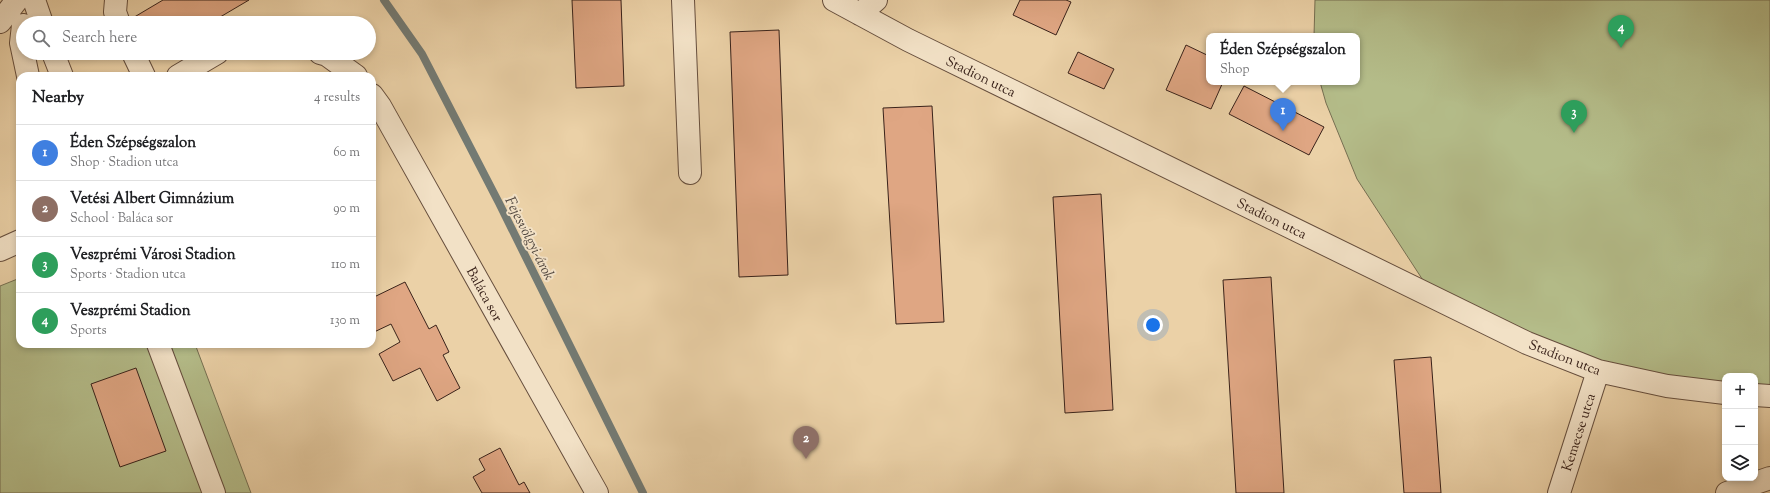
<!DOCTYPE html>
<html lang="en">
<head>
<meta charset="utf-8">
<style>
	body { margin:0; font-family:"Sorts Mill Goudy",serif; background:#f2f2f2; color:#202124 }
	.controls { position:absolute; right:12px; bottom:12px; display:grid; overflow:hidden; border-radius:8px; box-shadow:0 2px 6px #0003 }
	.controls button { width:36px; height:36px; display:grid; place-items:center; padding:0; border:0; border-bottom:1px solid #e0e0e0; background:#fff; color:#202124; font:20px sans-serif }
	.you { position:absolute; left:1153px; top:325px; width:14px; height:14px; margin:-10px; border:3px solid #fff; border-radius:50%; background:#1a73e8; box-shadow:0 0 0 6px #1a73e833 }
	.badge { display:grid; place-items:center; width:26px; height:26px; border-radius:50%; background:#8f2418; color:#fff; font-size:13px; font-weight:700 }
	.pin { position:absolute; translate:-50% -33px; filter:drop-shadow(0 1px 2px #0008) }
	.pin::after { content:''; position:absolute; top:21px; width:14px; height:12px; background:inherit; clip-path:polygon(0 0,100% 0,50% 100%) }
	.popup { position:absolute; left:1206px; top:33px; width:154px; height:52px; box-sizing:border-box; display:grid; place-content:center; border-radius:8px; background:#fff; filter:drop-shadow(0 1px 3px #0005); font-size:13px; white-space:nowrap; color:#757577 }
	.popup b { font-size:15px; color:#202124 }
	.popup::after { content:''; position:absolute; left:50%; top:100%; margin-left:-8px; border:8px solid transparent; border-top-color:#fff }
	.list { margin:0; padding:0; list-style:none }
	h2 { display:flex; justify-content:space-between; align-items:center; height:52px; margin:0; padding:0 16px; font-size:17px }
	h2 small { font-size:13px; font-weight:400; color:#757577 }
	.list li { display:grid; grid-template-columns:26px 1fr auto; gap:12px; align-items:center; box-sizing:border-box; height:56px; padding:0 16px; border-top:1px solid #e0e0e0 }
	.list b { display:block; font-size:15px; white-space:nowrap }
	.list p { margin:0; font-size:13px; white-space:nowrap; color:#757577 }
	.list em { font-size:13px; font-style:normal; color:#757577 }
	.icon { flex:none; width:22px; height:22px; fill:none; stroke:currentColor; stroke-width:2; stroke-linecap:round; stroke-linejoin:round }
	.map { position:relative; flex:none; width:1770px; height:493px; overflow:hidden }
	.search { position:absolute; background:#fff; box-shadow:0 2px 6px #0003; left:16px; top:16px; width:360px; height:44px; display:flex; align-items:center; gap:10px; box-sizing:border-box; padding:0 14px; border-radius:22px; color:#757577; font-size:15px }
	.panel { position:absolute; background:#fff; box-shadow:0 2px 6px #0003; left:16px; top:72px; width:360px; height:276px; border-radius:12px }
	.map>svg:first-child { display:block }
	.green { fill:#b4bc89; stroke:#766f52 }
	.lines { fill:none; stroke-linecap:round; stroke-linejoin:round }
	.stream { stroke:#737a73; stroke-width:8 }
	.building { fill:#dfa683; stroke:#39221a }
	.minor-casing { stroke:#664e3d; stroke-width:24 }
	.minor { stroke:#f2e1c6; stroke-width:22 }
	.labels { text-anchor:middle; stroke-width:4; stroke-linejoin:round; paint-order:stroke }
	.street-label { font-size:14px; fill:#39221a; stroke:#f2e1c6 }
	.water-label { font-size:15px; font-style:italic; fill:#51473f; stroke:#f2e1c6 }
</style>
</head>
<body>
<div class="map">
<svg width="1770" height="493" viewBox="0 0 1770 493">
	<rect width="100%" height="100%" fill="#ebd1a7"/>
	<filter id="stains"><feTurbulence type="fractalNoise" baseFrequency=".005" numOctaves="4"/><feColorMatrix values="0 0 0 0 .2 0 0 0 0 .09 0 0 0 0 .02 0 0 0 .5 -.17"/></filter>
	<radialGradient id="worn" r=".72"><stop offset=".6" stop-color="#630" stop-opacity="0"/><stop offset="1" stop-color="#630" stop-opacity=".3"/></radialGradient>
	<!-- green -->
	<path class="green" d="M1315 0H1770V395L1755 394V376H1725V392L1597 371 1430 291 1357 179 1326 103 1320 82H1357V36H1314Z
		M20 278V344H195L251 493H0V286Z"/>
	<g class="lines">
		<!-- stream -->
		<path class="stream" d="M384 0 422 54 499 203 643 493"/>
	</g>
	<!-- building -->
	<path class="building" d="M163 0H249L210 23H134L131 19Z
		M572 0H621L624 86 576 88Z
		M1020 0H1066L1071 2 1056 35 1013 15Z
		M779 30 788 275 739 277 730 32Z
		M1186 45 1209 56V82H1223L1211 109 1166 90Z
		M1078 52 1114 69 1104 89 1068 73Z
		M1244 86 1324 127 1309 155 1229 114Z
		M932 106 944 322 896 324 883 108Z
		M1101 194 1113 410 1065 413 1053 197Z
		M1271 277 1284 493H1236L1223 280Z
		M405 282 429 329 436 325 449 352 443 355 460 388 437 401 420 368 393 381 379 354 400 342 391 324 372 333V298Z
		M1431 357 1441 493H1404L1394 360Z
		M136 368 166 451 120 467 91 384Z
		M500 448 519 485 524 482 530 493H482L473 477 485 470 479 459Z"/>
	<g class="lines">
		<!-- minor casing -->
		<g class="minor-casing">
			<path id="minor" d="M34 0 42 23
				M116 0 115 12 119 23
				M683 0 690 173
				M834 0 908 40 1527 343 1598 371 1667 386 1725 393
				M860 14 876 0
				M0 22 17 0
				M23 25 21 43 28 76
				M53 53 62 76
				M133 53 144 76
				M320 53 327 55 356 76
				M178 76 217 53
				M372 95 380 106 597 493
				M0 250 20 241
				M158 344 214 493
				M1755 395 1770 396
				M1559 493 1598 371
				M1727 493 1770 478"/>
		</g>
		<!-- minor -->
		<use href="#minor" class="minor"/>
	</g>
	<g class="labels">
		<!-- street labels -->
		<g class="street-label">
			<text transform="translate(981 76) rotate(26)" y="5">Stadion utca</text>
			<text transform="translate(1272 218) rotate(26)" y="5">Stadion utca</text>
			<text transform="translate(485 294) rotate(61)" y="5">Baláca sor</text>
			<text transform="translate(1565 357) rotate(21)" y="5">Stadion utca</text>
			<text transform="translate(1578 432) rotate(-72)" y="5">Kemecse utca</text>
		</g>
		<!-- water labels -->
		<g class="water-label">
			<text transform="translate(530 238) rotate(63)" y="5">Fejesvölgyi-árok</text>
		</g>
	</g>
	<rect width="100%" height="100%" filter="url(#stains)"/>
	<rect width="100%" height="100%" fill="url(#worn)"/>
</svg>
<div class="controls">
<button>+</button>
<button>−</button>
<button><svg class="icon" aria-label="layers" viewBox="0 0 24 24"><path d="M12 4l9 5-9 5-9-5zM3 14l9 5 9-5"/></svg></button>
</div>
<div class="you"></div>
<div class="pin badge" style="left:1283px;top:131px;background:#3f7fe0">1</div>
<div class="popup"><b>Éden Szépségszalon</b>Shop</div>
<div class="pin badge" style="left:806px;top:459px;background:#8d6e63">2</div>
<div class="pin badge" style="left:1574px;top:133px;background:#2e9e5b">3</div>
<div class="pin badge" style="left:1621px;top:48px;background:#2e9e5b">4</div>
<div class="search"><svg class="icon" aria-label="search" viewBox="0 0 24 24"><circle cx="10" cy="10" r="6"/><path d="M15 15l6 6"/></svg>Search here</div>
<section class="panel">
<h2>Nearby<small>4 results</small></h2>
<ul class="list">
<li><span class="badge" style="background:#3f7fe0">1</span><div><b>Éden Szépségszalon</b><p>Shop · Stadion utca</p></div><em>60 m</em></li>
<li><span class="badge" style="background:#8d6e63">2</span><div><b>Vetési Albert Gimnázium</b><p>School · Baláca sor</p></div><em>90 m</em></li>
<li><span class="badge" style="background:#2e9e5b">3</span><div><b>Veszprémi Városi Stadion</b><p>Sports · Stadion utca</p></div><em>110 m</em></li>
<li><span class="badge" style="background:#2e9e5b">4</span><div><b>Veszprémi Stadion</b><p>Sports</p></div><em>130 m</em></li>
</ul>
</section>
</div>
</body>
</html>
